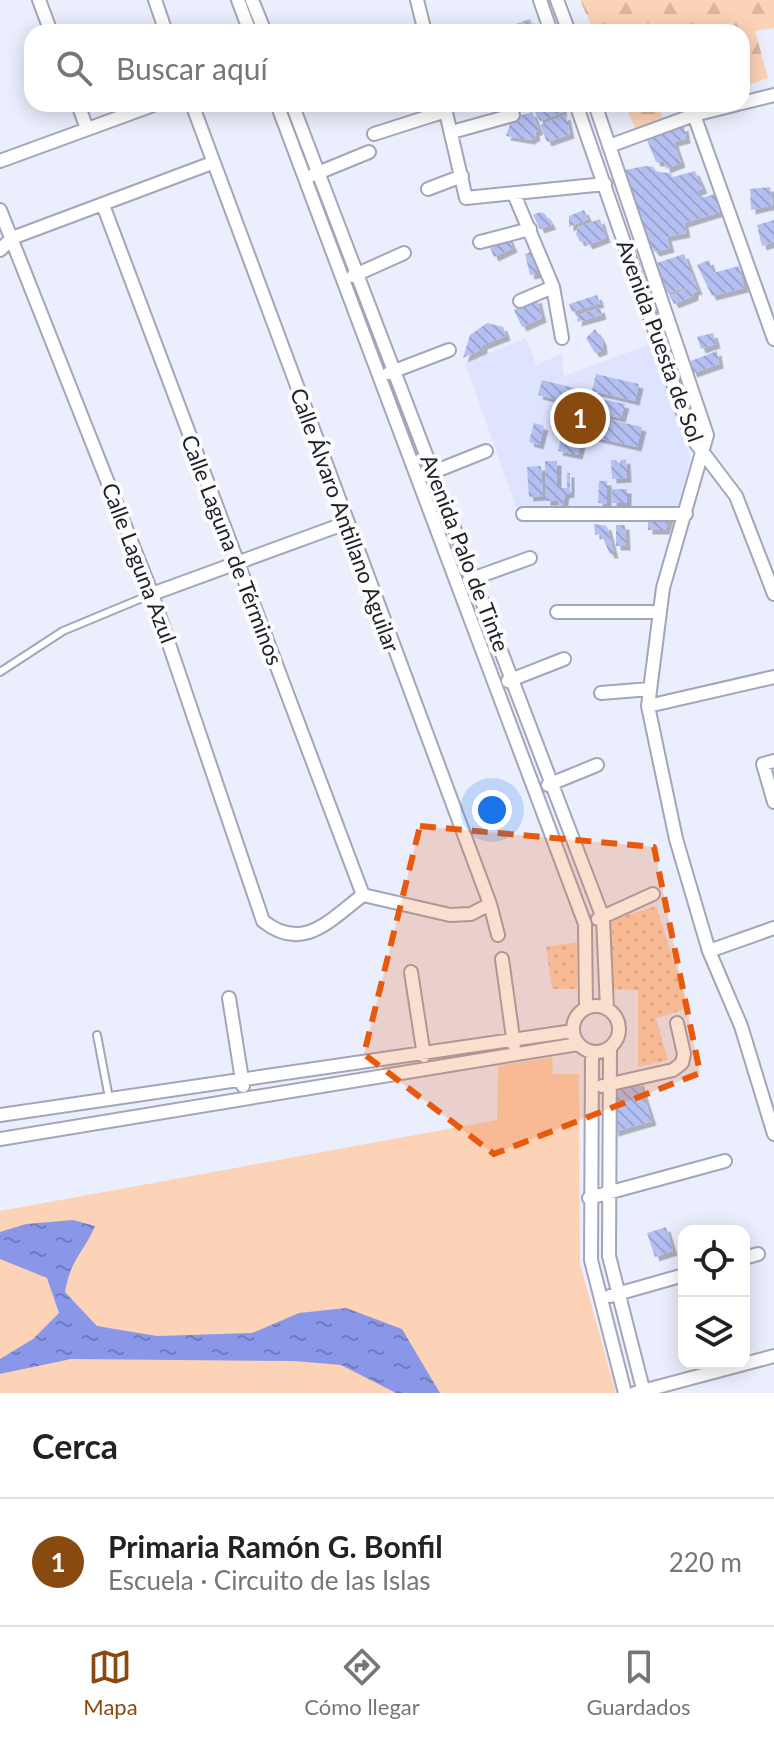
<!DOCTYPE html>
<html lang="es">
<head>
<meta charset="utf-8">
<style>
	body { margin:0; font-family:Lato,sans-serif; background:#f2f2f2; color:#222 }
	.controls { position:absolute; right:24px; bottom:24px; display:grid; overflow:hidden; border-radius:16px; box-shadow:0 4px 20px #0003 }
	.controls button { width:72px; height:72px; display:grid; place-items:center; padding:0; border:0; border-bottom:2px solid #e0e0e0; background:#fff; color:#222; font:40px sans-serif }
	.you { position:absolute; left:492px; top:810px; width:28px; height:28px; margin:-20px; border:6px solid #fff; border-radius:50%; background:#1a73e8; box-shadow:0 0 0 12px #1a73e833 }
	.badge { display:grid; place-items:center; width:52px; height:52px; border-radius:50%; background:#894a10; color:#fff; font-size:26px; font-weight:700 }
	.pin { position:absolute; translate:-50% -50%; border:4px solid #fff; box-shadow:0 2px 8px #0006 }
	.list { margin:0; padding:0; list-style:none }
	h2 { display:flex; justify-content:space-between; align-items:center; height:104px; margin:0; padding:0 32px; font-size:34px }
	h2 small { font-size:26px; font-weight:400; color:#767676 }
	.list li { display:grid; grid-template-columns:52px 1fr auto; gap:24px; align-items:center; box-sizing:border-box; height:128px; padding:0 32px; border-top:2px solid #e0e0e0 }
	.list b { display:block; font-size:30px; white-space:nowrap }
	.list p { margin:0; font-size:26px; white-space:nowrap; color:#767676 }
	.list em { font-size:26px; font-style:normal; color:#767676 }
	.icon { flex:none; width:44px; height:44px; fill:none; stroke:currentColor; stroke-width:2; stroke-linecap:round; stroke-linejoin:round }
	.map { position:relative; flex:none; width:774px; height:1393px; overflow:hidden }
	.search { position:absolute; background:#fff; box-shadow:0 4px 20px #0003; left:24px; right:24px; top:24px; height:88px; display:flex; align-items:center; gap:20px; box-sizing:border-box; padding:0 28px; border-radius:24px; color:#767676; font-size:30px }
	.sheet { height:232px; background:#fff }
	nav { display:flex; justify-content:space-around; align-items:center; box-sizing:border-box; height:112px; border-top:2px solid #e0e0e0; background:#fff; font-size:22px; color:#767676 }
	nav a { display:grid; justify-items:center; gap:4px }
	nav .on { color:#894a10 }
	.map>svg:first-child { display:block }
	.built { fill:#dfe4fe }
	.grass { fill:#fcd3b7 }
	.forest { fill:url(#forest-firs) }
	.garden { fill:url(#garden-dots) }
	.water { fill:url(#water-ripples) }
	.building { fill:url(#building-back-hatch); filter:url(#shadow) }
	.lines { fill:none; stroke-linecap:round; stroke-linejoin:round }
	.service-casing { stroke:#a3a6b8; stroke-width:10 }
	.minor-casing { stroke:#a3a6b8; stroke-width:16 }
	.service { stroke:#fff; stroke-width:6 }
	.minor { stroke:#fff; stroke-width:12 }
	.marked { fill:#e8590c; fill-opacity:0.2; stroke:#e8590c; stroke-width:6; stroke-dasharray:16 10; stroke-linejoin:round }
	.labels { text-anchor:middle; stroke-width:8; stroke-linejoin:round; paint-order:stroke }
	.street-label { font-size:22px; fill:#1e2026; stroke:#fcfcfc }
</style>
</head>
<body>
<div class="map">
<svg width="774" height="1393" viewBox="0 0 774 1393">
	<defs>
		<pattern id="forest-firs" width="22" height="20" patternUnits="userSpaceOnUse" patternTransform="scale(2)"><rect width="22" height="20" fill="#fcd3b7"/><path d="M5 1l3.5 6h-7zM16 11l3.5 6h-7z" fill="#d8b59d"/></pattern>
		<pattern id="garden-dots" width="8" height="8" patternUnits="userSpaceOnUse" patternTransform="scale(2)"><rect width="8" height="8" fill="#fcd3b7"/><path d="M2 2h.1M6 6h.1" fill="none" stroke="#d8b59d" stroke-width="1.8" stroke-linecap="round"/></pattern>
		<pattern id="water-ripples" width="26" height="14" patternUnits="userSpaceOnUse" patternTransform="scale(2)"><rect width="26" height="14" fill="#8a97e9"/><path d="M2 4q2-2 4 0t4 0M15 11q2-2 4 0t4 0" fill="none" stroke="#707bbd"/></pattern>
		<pattern id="building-back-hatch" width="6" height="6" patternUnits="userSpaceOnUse" patternTransform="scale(2)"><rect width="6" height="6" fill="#b5c0f2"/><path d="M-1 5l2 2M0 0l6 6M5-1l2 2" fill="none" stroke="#9ba5cf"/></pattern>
		<filter id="shadow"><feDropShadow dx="4.5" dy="4.5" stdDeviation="0" flood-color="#0004"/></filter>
	</defs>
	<rect width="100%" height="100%" fill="#ebeefd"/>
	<!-- built -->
	<path class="built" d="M526 338 536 365 562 354 564 376 653 343 690 459 678 508 516 507 465 363Z"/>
	<!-- grass -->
	<path class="grass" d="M552 1057 553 1074H579L580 1264 616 1393H0V1211L497 1120 498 1066Z"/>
	<!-- forest -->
	<path class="forest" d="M580 0H774V28L755 31 768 78 742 87V32H594Z
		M625 104H659L664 124 636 131Z"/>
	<!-- garden -->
	<path class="garden" d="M656 906 689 1008 656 1018 668 1060 638 1067V990L613 989 611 920Z
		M577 942V989H552L546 947Z"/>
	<!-- water -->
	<path class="water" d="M73 1220 95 1226C83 1254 71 1258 65 1292L97 1326 157 1336 252 1333 299 1313 346 1308 402 1329 440 1393H396L341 1365 294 1361 71 1359 0 1374V1359L33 1339 59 1313 47 1278 0 1259V1232L26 1224Z"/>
	<!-- building -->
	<path class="building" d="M530 19 533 26 510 32 507 27Z
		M551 104H561L563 112 540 121 534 111Z
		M532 112 539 130 535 132 536 136 530 140 506 136 512 118Z
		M566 115 570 134 547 142 540 125Z
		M684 126 686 139 674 142 681 163 666 169 664 162H656L647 140Z
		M645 166 653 167 657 172 670 173 673 177 695 171 703 189 697 191 701 198 715 194 720 212 684 223 686 233 667 237 670 248 655 252 648 242 625 170Z
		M770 187 773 205 751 210 750 189Z
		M584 210 588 219 569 227V216Z
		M540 212 545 214 552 225 540 229 533 215Z
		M600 219 606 238 588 245 585 240 580 242 576 234 578 227Z
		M774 220V242L762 246 757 225Z
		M508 236 513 248 494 257 488 243Z
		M533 251 541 273 530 275 525 254Z
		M684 254 698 290 694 291V296L674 304 670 296 696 285 666 294 657 263Z
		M709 260 713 273 739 266 744 288 712 296 697 265Z
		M597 295 600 303 572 312 569 304Z
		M537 298 542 318 522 327 514 310Z
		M600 308 602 315 577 322 578 315Z
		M487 323 503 327 506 336 483 345V349L463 358 470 335Z
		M595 329 602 340 603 350 595 353 586 338Z
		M713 333 716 344 701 349 697 337Z
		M717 351 719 364 693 373 688 362Z
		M596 374 639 384 635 401 592 391Z
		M542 380 582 390 579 405 538 395Z
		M588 396 625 404 621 418 585 411Z
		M598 417 642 427 637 447 593 437Z
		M534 423 544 426 539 445 529 442Z
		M563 431 583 435 578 455 558 451Z
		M626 459 627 478 612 479 611 460H616L619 464 621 460Z
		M545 461H557V488H567V473H570V493L565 494 563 505 559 506 558 501H546Z
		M541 466 543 496 529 497 527 467Z
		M599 481H607V504L598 503Z
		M612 489H627V503H612Z
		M648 517H669L665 530H648Z
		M594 524 607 526 614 554H610L601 534 595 535Z
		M616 525H625L626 546H616Z
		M639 1081 652 1121 614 1132 609 1091Z
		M666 1227 673 1251 655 1257 647 1233Z"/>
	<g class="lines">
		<!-- service casing -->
		<g class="service-casing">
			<path id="service" d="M0 672 63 631 152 594
				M97 1035 109 1098"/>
		</g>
		<!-- minor casing -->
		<g class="minor-casing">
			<path id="minor" d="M39 0 51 32
				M155 0 166 32
				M238 0 250 32
				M252 0 265 32
				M417 0 425 32
				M540 0 551 32
				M557 0 569 32
				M742 103 774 95
				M78 104 87 129
				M192 104 490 904 498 935
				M277 104 585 924 586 1008
				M292 104 603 918 607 1009
				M444 104 466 198 605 184
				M576 104 692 438 736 496 774 594
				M595 104 707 435 663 588 648 706 676 839 709 951 741 1026 774 1134
				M694 115 774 339
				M452 132 513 115
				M374 134 446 111
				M609 146 694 115 738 104
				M0 161 156 104
				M313 175 369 152
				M428 189 462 176
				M514 194 553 287 562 338
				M103 205 363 895
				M0 210 152 594 263 921C303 953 330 920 363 895
				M480 242 530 229
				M0 250 12 238 212 163
				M353 276 404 253
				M520 301 553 287
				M389 373 449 350
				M426 475 486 451
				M523 514H686
				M469 580 530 558
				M152 594 346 523
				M557 612H660
				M508 681 564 659
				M601 693 650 689
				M648 706 774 677
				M774 761 763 764 774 802
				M548 785 597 765
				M363 895 450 915 471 914 490 904
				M598 919 653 894
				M709 951 774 928
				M502 959 514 1045
				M411 972 424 1056
				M229 998 243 1086
				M573 1029a23 23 0 1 1 46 0a23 23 0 1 1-46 0Z
				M610 1048 609 1256 644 1393
				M592 1052 591 1260 625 1393
				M602 1086 673 1070 682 1063 684 1054 677 1023
				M0 1115 573 1031
				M0 1139 578 1044
				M589 1198 725 1161
				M744 1258 758 1254
				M610 1296 684 1275
				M635 1393 774 1356"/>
		</g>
		<!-- service -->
		<use href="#service" class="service"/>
		<!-- minor -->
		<use href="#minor" class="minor"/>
	</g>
	<!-- marked area -->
	<path class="marked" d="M420 826 654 847 700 1073 494 1154 364 1054Z"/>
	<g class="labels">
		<!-- street labels -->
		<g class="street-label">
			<text transform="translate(660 341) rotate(70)" y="8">Avenida Puesta de Sol</text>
			<text transform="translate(345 520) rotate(70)" y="8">Calle Álvaro Antillano Aguilar</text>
			<text transform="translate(232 550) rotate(69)" y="8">Calle Laguna de Términos</text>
			<text transform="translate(465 553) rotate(69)" y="8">Avenida Palo de Tinte</text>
			<text transform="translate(139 563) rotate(69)" y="8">Calle Laguna Azul</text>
		</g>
	</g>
</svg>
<div class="controls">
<button><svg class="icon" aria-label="locate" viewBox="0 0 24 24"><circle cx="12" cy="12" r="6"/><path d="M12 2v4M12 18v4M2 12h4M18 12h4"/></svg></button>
<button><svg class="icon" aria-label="layers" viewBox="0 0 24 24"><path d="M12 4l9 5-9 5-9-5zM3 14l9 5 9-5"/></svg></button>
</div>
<div class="you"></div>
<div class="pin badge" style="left:580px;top:418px">1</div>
<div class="search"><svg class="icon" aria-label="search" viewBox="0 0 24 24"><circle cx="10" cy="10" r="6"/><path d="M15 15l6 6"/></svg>Buscar aquí</div>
</div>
<section class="sheet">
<h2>Cerca<small></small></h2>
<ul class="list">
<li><span class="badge">1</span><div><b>Primaria Ramón G. Bonfil</b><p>Escuela · Circuito de las Islas</p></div><em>220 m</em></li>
</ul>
</section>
<nav>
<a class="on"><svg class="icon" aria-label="map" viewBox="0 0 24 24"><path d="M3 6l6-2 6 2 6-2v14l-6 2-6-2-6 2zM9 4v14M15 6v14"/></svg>Mapa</a>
<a><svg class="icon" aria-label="directions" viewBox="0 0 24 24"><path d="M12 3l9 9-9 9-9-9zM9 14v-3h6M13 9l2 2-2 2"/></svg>Cómo llegar</a>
<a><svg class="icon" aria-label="saved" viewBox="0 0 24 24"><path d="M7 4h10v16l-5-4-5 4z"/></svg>Guardados</a>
</nav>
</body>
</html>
